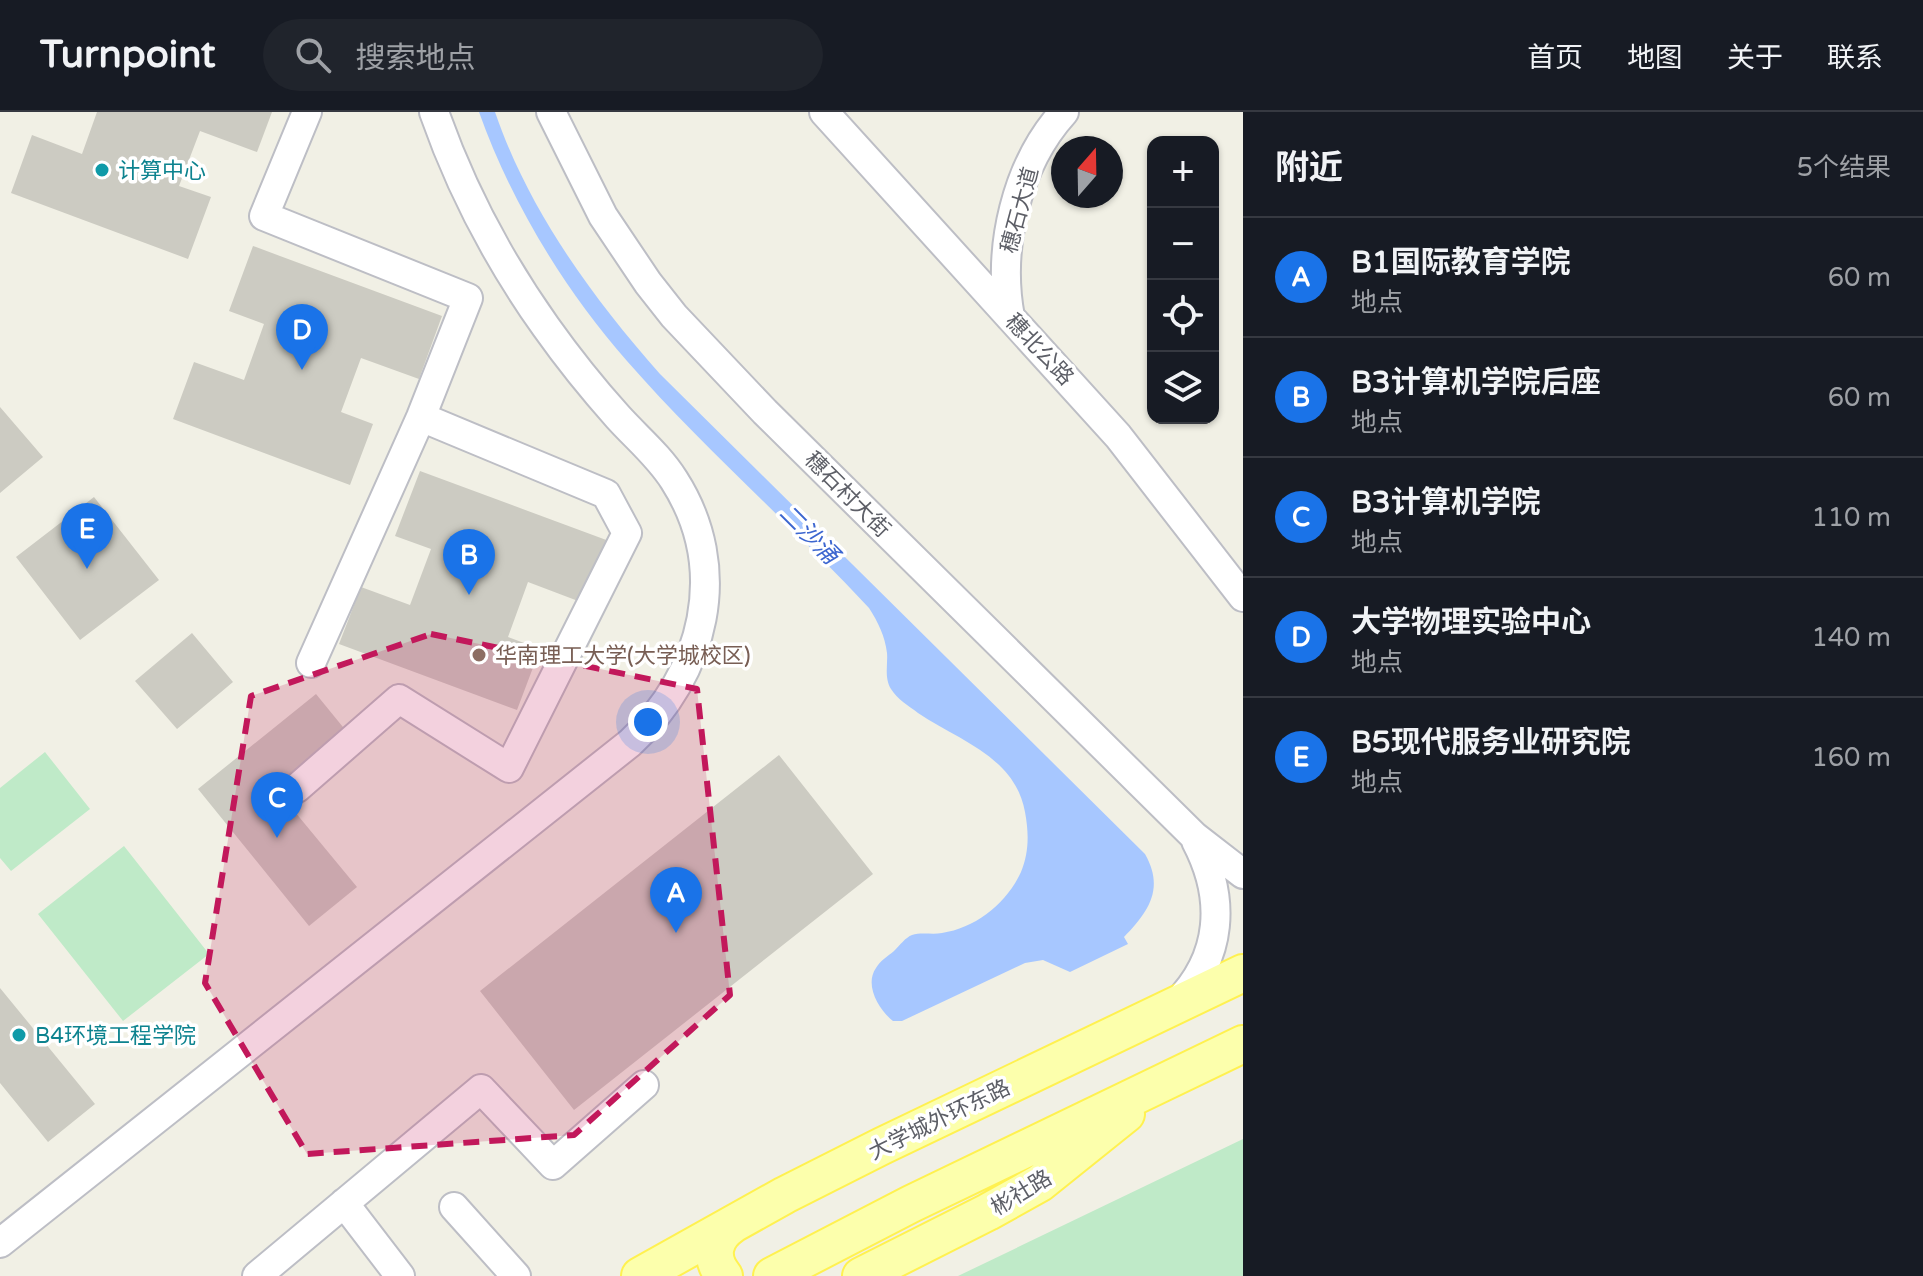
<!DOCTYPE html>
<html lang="zh">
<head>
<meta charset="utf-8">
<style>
	body { margin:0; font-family:"Varela Round","Noto Sans SC",sans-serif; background:#20242c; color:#f1f3f6 }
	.controls { position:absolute; right:24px; top:24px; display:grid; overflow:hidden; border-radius:16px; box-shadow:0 2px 6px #0004 }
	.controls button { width:72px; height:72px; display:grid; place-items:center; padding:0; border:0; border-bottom:2px solid #363941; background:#171b24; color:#f1f3f6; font:40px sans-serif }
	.compass { position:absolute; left:1051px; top:24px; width:72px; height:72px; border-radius:50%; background:#171b24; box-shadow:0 2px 6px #0004; rotate:20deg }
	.you { position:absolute; left:648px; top:610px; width:28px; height:28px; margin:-20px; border:6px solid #fff; border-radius:50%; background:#1a73e8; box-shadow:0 0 0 12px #1a73e833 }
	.badge { display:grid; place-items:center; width:52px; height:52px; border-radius:50%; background:#1a73e8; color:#fff; font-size:26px; font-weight:700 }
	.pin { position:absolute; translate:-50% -66px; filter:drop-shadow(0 2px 4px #0008) }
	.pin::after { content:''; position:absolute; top:42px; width:28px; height:24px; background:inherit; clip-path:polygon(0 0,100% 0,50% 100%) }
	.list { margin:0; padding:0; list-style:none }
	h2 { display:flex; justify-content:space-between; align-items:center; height:104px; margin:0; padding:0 32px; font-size:34px }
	h2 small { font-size:26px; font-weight:400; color:#9ea1a6 }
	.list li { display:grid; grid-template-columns:52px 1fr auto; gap:24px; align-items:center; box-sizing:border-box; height:120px; padding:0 32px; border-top:2px solid #363941 }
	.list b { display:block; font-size:30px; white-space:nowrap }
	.list p { margin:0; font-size:26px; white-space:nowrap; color:#9ea1a6 }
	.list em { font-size:26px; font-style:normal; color:#9ea1a6 }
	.icon { flex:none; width:44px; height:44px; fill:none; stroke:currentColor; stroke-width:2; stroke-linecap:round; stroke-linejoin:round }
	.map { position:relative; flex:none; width:1243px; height:1164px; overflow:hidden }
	header { display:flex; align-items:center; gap:48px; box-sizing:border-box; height:112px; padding:0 40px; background:#171b24; border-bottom:2px solid #363941 }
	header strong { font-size:38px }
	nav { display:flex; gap:44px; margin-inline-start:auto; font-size:28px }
	.search { width:560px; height:72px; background:#20242c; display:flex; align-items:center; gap:20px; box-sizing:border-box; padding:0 28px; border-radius:44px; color:#9ea1a6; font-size:30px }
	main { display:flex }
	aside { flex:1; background:#171b24 }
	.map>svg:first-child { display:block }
	.green { fill:#bfeac8 }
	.water { fill:#a7c7ff }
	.building { fill:#cccbc2 }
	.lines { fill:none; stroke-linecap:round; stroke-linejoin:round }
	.minor-casing { stroke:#bdbec5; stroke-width:32 }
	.major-casing { stroke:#fff150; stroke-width:40 }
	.minor { stroke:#fff; stroke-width:28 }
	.major { stroke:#fcffac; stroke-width:36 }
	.marked { fill:#c2185b; fill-opacity:0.2; stroke:#c2185b; stroke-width:6; stroke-dasharray:16 10; stroke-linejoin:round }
	.culture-dot { fill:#0f9aa8; stroke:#fff; stroke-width:3 }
	.education-dot { fill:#8d6e63; stroke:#fff; stroke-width:3 }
	.labels { text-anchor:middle; stroke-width:7; stroke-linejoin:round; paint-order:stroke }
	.culture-label { font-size:22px; fill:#0d838f; stroke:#fff; text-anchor:start }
	.street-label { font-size:22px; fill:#5d5f67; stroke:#fff }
	.education-label { font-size:22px; fill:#785e54; stroke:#fff; text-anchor:start }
	.water-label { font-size:24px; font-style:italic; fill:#3c66d0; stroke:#fff }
</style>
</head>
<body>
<header>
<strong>Turnpoint</strong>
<div class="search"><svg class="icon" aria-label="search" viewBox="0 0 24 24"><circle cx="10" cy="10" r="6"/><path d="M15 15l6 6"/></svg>搜索地点</div>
<nav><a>首页</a><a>地图</a><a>关于</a><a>联系</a></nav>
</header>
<main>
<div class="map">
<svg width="1243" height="1164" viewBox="0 0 1243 1164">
	<rect width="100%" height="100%" fill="#f1f0e5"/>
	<!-- green -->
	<path class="green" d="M45 640 90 697 11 759 0 746V676Z
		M124 734 209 842 123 909 38 802Z
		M1243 1027V1164H958Z"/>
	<!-- water -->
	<path class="water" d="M479 0H495C529 99 592 185 660 262L1145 742C1165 777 1148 800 1124 825L1128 832 1070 860 1043 848 1025 851 902 909H893C879 898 864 873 876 856 880 849 888 844 894 839 899 834 906 825 912 823 921 820 933 823 942 821 976 816 1007 791 1021 760 1029 741 1029 721 1025 700 1015 645 960 629 918 601 909 594 897 587 891 577 884 566 888 552 887 541 885 524 878 510 869 496 791 412 703 336 627 249 564 177 511 90 479 0Z"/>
	<!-- building -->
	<path class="building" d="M97 0H272L257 40 200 19 179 74 211 85 188 147 11 81 32 23 82 42Z
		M253 134 442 204 419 267 361 246 341 300 373 312 350 373 173 307 194 250 244 268 264 212 229 199Z
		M0 295 43 345 0 381Z
		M420 359 609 429 586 492 528 470 508 525 540 537 517 598 339 532 361 475 410 493 431 437 395 424Z
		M94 385 159 468 80 528 16 445Z
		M192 521 233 570 177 617 135 569Z
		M316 582 347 620 276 677 357 775 309 814 198 677Z
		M779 643 873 762 574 998 480 879Z
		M0 876 95 992 48 1030 0 971Z"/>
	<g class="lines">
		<!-- minor casing -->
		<g class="minor-casing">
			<path id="minor" d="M307 0 264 104 468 186 421 305 311 551
				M551 0 603 104 648 171 674 204 765 300 1194 724 1243 762
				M824 0 1118 324 1243 485
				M1010 205C997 136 1016 53 1064 0
				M297 676 399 587 509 656 627 421 606 382 421 305
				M1176 892C1223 845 1226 786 1196 729
				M344 1091 400 1164
				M454 1095 516 1164
				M0 1131 630 631C705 562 731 457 674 368 659 344 637 326 618 305 592 276 568 246 546 215 499 149 461 77 434 0
				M257 1164 481 977 553 1053 644 973"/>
		</g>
		<!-- major casing -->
		<g class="major-casing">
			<path id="major" d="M640 1164 785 1083 882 1034 1243 861
				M724 1164C709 1146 713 1126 732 1113
				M772 1164 911 1092 1243 932
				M861 1164 988 1100 1040 1071 1126 1002"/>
		</g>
		<!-- minor -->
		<use href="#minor" class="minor"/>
		<!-- major -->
		<use href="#major" class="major"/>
	</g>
	<!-- marked area -->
	<path class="marked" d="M431 522 697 577 730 883 574 1023 307 1042 205 871 251 584Z"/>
	<!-- markers -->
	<g class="culture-dot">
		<circle cx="102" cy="58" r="8"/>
		<circle cx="19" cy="923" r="8"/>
	</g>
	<circle class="education-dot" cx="479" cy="543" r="8"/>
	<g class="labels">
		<!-- culture labels -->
		<g class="culture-label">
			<text x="118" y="66">计算中心</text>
			<text x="35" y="931">B4环境工程学院</text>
		</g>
		<!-- street labels -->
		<g class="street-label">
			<text transform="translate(1019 98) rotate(-75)" y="8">穗石大道</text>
			<text transform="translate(1040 237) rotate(47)" y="8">穗北公路</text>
			<text transform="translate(848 382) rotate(45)" y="8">穗石村大街</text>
			<text transform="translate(939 1007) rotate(-26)" y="8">大学城外环东路</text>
			<text transform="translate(1021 1080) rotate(-31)" y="8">彬社路</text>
		</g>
		<!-- education labels -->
		<g class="education-label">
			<text x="495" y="551">华南理工大学(大学城校区)</text>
		</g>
		<!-- water labels -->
		<g class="water-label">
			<text transform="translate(809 422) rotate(45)" y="8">二沙涌</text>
		</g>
	</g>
</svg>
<div class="controls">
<button>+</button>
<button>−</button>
<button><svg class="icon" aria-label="locate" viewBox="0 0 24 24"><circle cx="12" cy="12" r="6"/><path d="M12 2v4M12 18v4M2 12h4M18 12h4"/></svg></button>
<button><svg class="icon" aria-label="layers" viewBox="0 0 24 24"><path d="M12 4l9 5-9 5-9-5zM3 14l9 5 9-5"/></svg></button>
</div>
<svg class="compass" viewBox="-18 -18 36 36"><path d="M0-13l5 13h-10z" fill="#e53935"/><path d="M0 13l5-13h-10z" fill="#9ea1a6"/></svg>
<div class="you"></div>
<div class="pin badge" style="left:676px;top:821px">A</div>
<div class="pin badge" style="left:469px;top:483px">B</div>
<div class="pin badge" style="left:277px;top:726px">C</div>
<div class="pin badge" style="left:302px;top:258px">D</div>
<div class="pin badge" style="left:87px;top:457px">E</div>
</div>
<aside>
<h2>附近<small>5个结果</small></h2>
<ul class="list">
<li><span class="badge">A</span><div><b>B1国际教育学院</b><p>地点</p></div><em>60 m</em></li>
<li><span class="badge">B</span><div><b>B3计算机学院后座</b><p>地点</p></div><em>60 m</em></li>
<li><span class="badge">C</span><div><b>B3计算机学院</b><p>地点</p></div><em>110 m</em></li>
<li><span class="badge">D</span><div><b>大学物理实验中心</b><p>地点</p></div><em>140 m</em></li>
<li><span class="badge">E</span><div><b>B5现代服务业研究院</b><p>地点</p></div><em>160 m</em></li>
</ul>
</aside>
</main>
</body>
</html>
